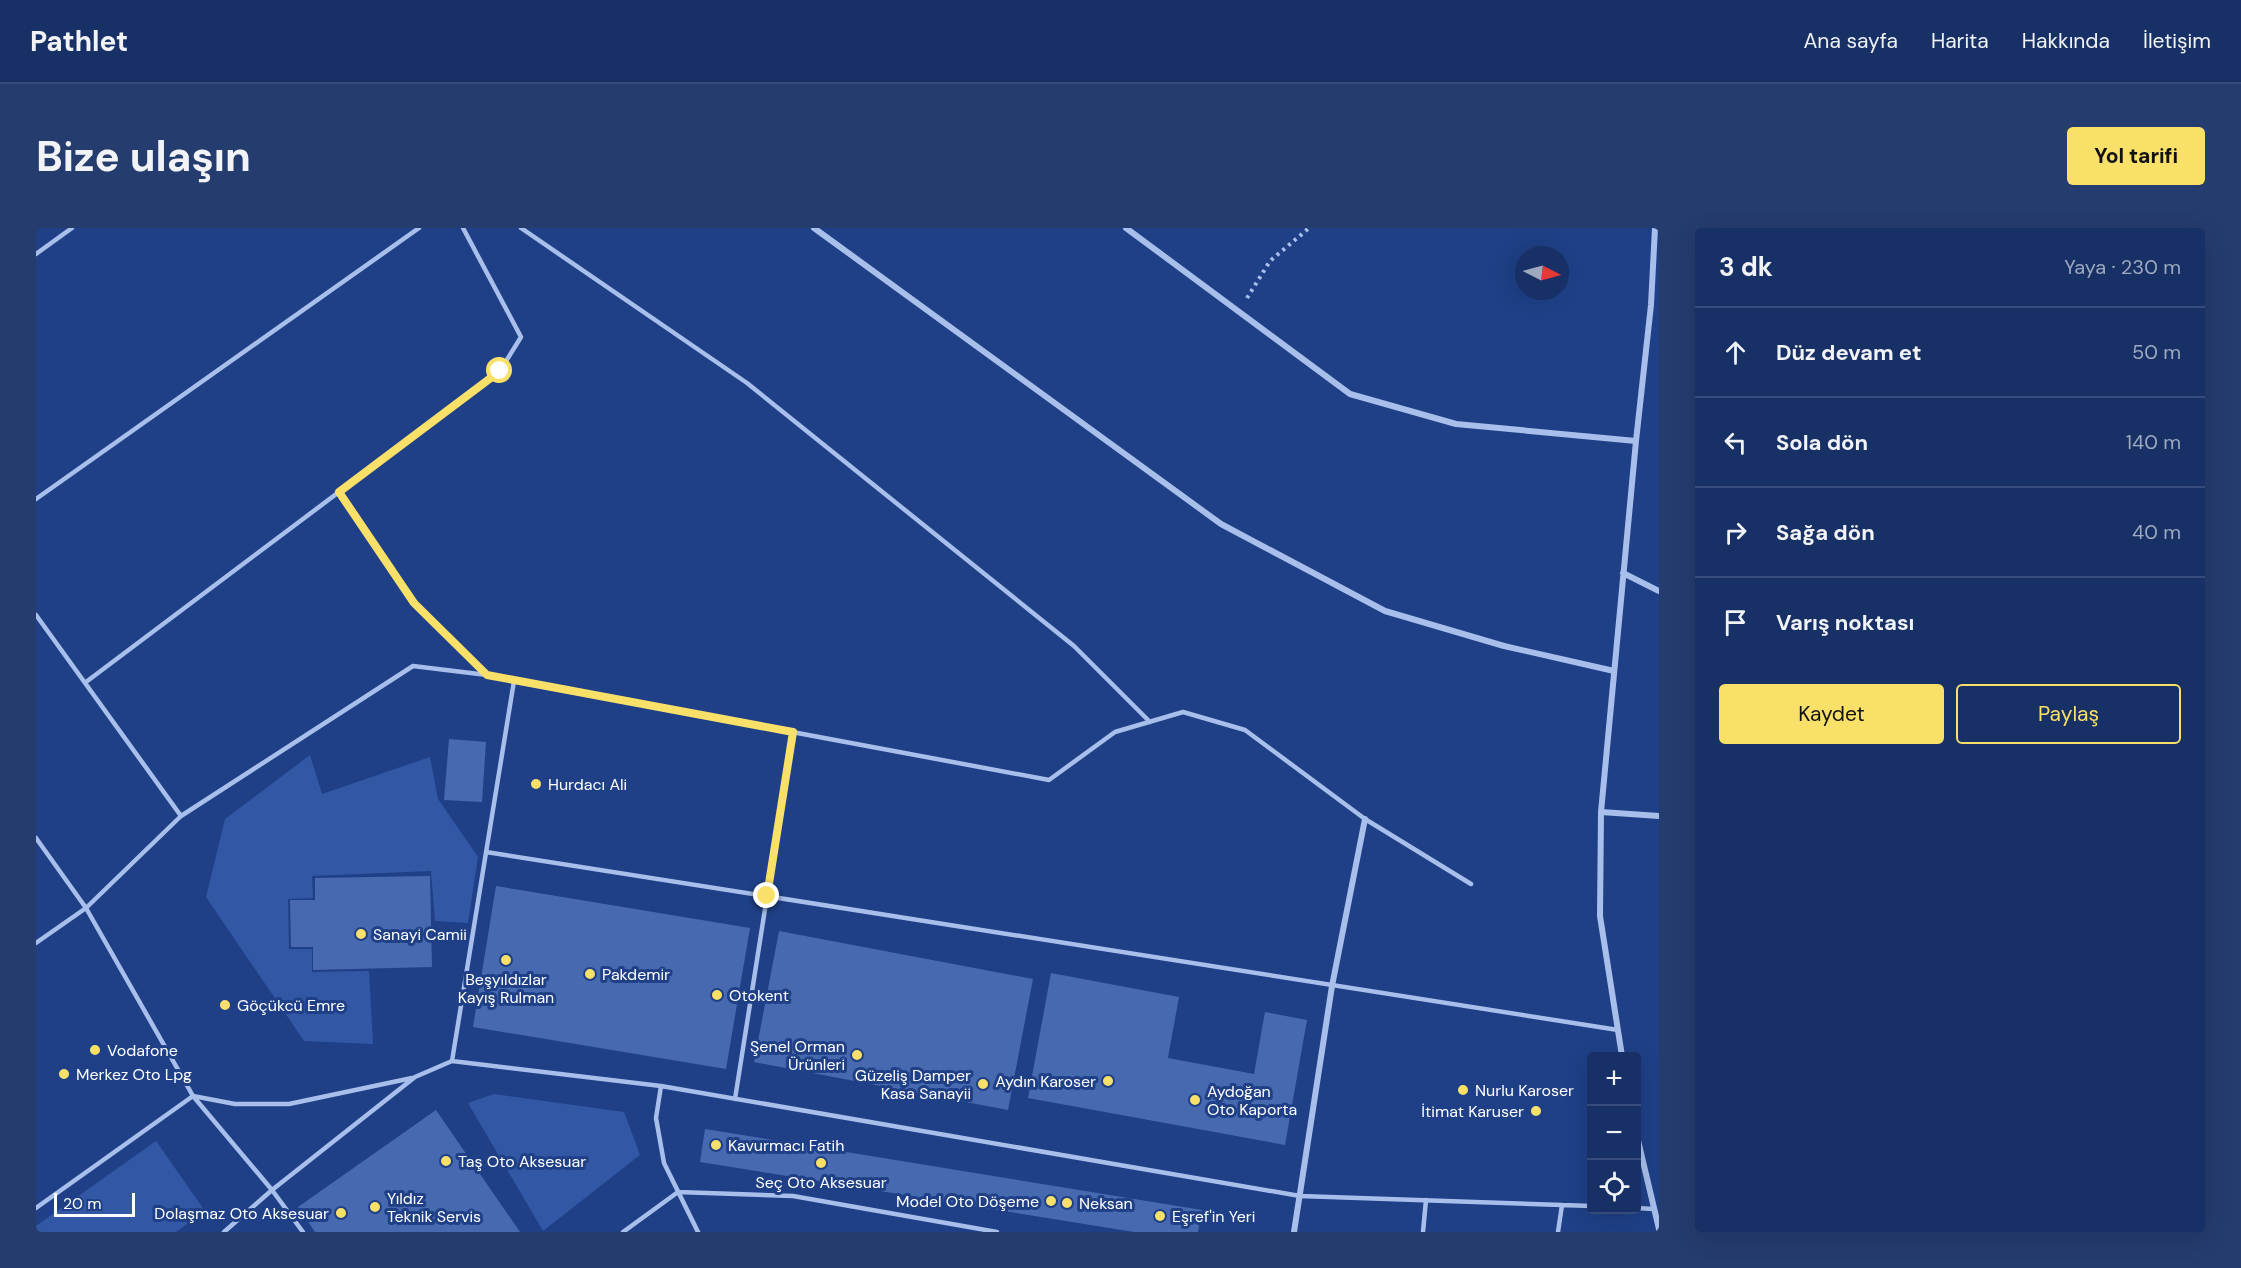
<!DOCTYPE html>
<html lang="tr">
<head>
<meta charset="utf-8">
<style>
	body { margin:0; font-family:"DM Sans",sans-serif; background:#243c6e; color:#f1f3f6 }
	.controls { position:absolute; right:18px; bottom:18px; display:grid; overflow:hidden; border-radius:6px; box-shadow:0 6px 24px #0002 }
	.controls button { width:54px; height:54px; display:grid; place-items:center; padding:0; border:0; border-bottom:2px solid #364b79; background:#173065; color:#f1f3f6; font:30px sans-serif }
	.compass { position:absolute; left:1479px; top:18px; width:54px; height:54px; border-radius:50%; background:#173065; box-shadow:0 6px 24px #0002; rotate:96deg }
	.scale { position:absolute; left:18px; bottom:15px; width:81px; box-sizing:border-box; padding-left:6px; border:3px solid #fff; border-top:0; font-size:16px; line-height:21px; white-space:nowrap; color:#fff; -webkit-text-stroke:4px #1f4087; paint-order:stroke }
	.stop { position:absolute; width:18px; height:18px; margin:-14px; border:4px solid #f9e068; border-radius:50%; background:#fff }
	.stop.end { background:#f9e068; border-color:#fff; box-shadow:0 2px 6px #0008 }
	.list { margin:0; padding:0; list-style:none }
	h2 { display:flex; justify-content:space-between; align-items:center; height:78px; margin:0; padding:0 24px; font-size:26px }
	h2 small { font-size:20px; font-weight:400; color:#9ea9bf }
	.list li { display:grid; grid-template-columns:39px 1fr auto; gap:18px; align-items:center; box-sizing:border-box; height:90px; padding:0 24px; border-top:2px solid #364b79 }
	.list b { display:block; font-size:22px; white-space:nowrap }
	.list em { font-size:20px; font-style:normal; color:#9ea9bf }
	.actions { display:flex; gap:12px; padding:18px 24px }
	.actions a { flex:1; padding:14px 0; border:2px solid #f9e068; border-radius:6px; text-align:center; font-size:21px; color:#f9e068 }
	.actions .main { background:#f9e068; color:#111 }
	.icon { flex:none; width:33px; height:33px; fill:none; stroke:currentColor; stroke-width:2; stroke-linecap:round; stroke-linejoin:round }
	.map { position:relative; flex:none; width:1623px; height:1004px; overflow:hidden; border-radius:6px }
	header { display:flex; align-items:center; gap:36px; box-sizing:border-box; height:84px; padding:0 30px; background:#173065; border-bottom:2px solid #364b79 }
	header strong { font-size:28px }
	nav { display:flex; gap:33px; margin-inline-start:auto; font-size:21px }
	.intro { display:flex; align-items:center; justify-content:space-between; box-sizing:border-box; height:144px; padding:0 36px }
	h1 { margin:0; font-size:42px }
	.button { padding:15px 27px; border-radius:6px; background:#f9e068; color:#111; font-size:21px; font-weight:700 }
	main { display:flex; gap:36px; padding:0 36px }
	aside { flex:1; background:#173065; border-radius:6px; box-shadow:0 6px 24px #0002 }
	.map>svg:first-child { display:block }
	.green { fill:#3258a5 }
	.building { fill:#4769b0 }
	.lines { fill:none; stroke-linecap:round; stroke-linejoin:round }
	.path { stroke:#a8bfeb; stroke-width:4; stroke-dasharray:3 4.5; stroke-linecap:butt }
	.service { stroke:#a8bfeb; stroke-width:4.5 }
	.minor { stroke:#a8bfeb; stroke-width:6 }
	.route { stroke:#f9e068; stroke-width:8 }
	.poi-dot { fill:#f9e068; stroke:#1f4087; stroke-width:2 }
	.labels { text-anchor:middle; stroke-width:6; stroke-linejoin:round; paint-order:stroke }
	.poi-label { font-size:16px; fill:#fff; stroke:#1f4087; text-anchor:start }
</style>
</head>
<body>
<header>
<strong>Pathlet</strong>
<nav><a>Ana sayfa</a><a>Harita</a><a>Hakkında</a><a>İletişim</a></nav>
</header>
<div class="intro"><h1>Bize ulaşın</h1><a class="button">Yol tarifi</a></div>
<main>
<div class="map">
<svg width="1623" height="1004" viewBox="0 0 1623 1004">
	<rect width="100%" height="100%" fill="#1f4087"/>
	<!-- green -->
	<path class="green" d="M274 527 286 566 394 529 402 571 442 629 432 695 399 693 395 643 276 648 277 670 252 671 253 721H276V744L333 743 337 816 268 813 170 669 189 591Z
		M458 866 588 884 604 927 507 1003 432 875Z
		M120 913 169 983 140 1004H0V998Z"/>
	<!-- building -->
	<path class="building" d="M413 511 450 514 446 574 408 572Z
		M394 648 396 739 277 742V719H255L254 672H279V650Z
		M460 658 714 700 690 841 437 799Z
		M743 703 997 751 972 882 718 834Z
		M1015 745 1143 769 1132 830 1218 846 1229 784 1271 792 1249 917 992 870Z
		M400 882 484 1004H279L262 979Z
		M669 901 1166 982 1162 1004H1098L664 934Z"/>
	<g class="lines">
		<!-- path -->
		<path class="path" d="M1211 70 1234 33 1273 0"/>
		<!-- service -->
		<path class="service" d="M485 0 711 155 1038 418 1114 494
			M0 26 36 0
			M303 264 378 375 451 447
			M0 271 383 0
			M0 387 145 588
			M50 454 464 143 485 109 427 0
			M0 610 50 680 157 868 236 962 267 1004
			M450 624 1582 802
			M0 715 50 680 145 588 377 438 451 447 1013 552 1079 504 1147 484 1209 502 1329 591 1435 656
			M416 833 478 453
			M625 858 620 890 628 935 662 1004
			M699 871 757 504
			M0 980 157 868 199 876H253L376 850
			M1600 980 1618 981
			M188 1004 236 962 379 849 416 833 625 858 1264 968 1556 978
			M587 1004 642 964 757 968 961 1004
			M1387 1004 1390 972
			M1522 1004 1526 977"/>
		<!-- minor -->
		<path class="minor" d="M778 0 1185 296 1349 383 1468 418 1578 443
			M1090 0 1314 166 1420 196 1600 213
			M1587 345 1623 363
			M1565 584 1623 588
			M1586 828 1564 688 1565 584 1600 213 1615 77 1619 0
			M1600 904 1623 1001
			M1258 1004 1296 758 1329 591"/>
	</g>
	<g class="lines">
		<!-- route -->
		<path class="route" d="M464 143 303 264 378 375 451 447 757 504 731 668"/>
	</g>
	<!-- markers -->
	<g class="poi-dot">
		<circle cx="500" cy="556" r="6"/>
		<circle cx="325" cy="706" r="6"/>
		<circle cx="470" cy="732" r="6"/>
		<circle cx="554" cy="746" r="6"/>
		<circle cx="681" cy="767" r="6"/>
		<circle cx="189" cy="777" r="6"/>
		<circle cx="59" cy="822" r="6"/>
		<circle cx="821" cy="827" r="6"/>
		<circle cx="28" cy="846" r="6"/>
		<circle cx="1072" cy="853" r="6"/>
		<circle cx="947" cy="856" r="6"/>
		<circle cx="1427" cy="862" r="6"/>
		<circle cx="1159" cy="872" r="6"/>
		<circle cx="1500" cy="883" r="6"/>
		<circle cx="680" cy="917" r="6"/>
		<circle cx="410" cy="933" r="6"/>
		<circle cx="785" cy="935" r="6"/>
		<circle cx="1015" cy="973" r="6"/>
		<circle cx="1031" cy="975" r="6"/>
		<circle cx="339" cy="979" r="6"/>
		<circle cx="305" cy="985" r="6"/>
		<circle cx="1124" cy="988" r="6"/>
	</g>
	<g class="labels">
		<!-- poi labels -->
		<g class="poi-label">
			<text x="512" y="562">Hurdacı Ali</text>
			<text x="337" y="712">Sanayi Camii</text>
			<text x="566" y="752">Pakdemir</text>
			<text x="470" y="757" text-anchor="middle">Beşyıldızlar<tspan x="470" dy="18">Kayış Rulman</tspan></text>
			<text x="693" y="773">Otokent</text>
			<text x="201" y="783">Göçükcü Emre</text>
			<text x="809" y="824" text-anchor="end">Şenel Orman<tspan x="809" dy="18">Ürünleri</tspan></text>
			<text x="71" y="828">Vodafone</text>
			<text x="40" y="852">Merkez Oto Lpg</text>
			<text x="935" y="853" text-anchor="end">Güzeliş Damper<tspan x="935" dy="18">Kasa Sanayii</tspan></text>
			<text x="1060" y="859" text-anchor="end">Aydın Karoser</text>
			<text x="1439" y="868">Nurlu Karoser</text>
			<text x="1171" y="869">Aydoğan<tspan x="1171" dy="18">Oto Kaporta</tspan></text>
			<text x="1488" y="889" text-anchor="end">İtimat Karuser</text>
			<text x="692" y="923">Kavurmacı Fatih</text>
			<text x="422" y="939">Taş Oto Aksesuar</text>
			<text x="785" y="960" text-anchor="middle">Seç Oto Aksesuar</text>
			<text x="351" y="976">Yıldız<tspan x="351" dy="18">Teknik Servis</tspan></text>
			<text x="1003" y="979" text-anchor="end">Model Oto Döşeme</text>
			<text x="1043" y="981">Neksan</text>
			<text x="293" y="991" text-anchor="end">Dolaşmaz Oto Aksesuar</text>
			<text x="1136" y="994">Eşref'in Yeri</text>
		</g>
	</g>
</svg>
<div class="controls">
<button>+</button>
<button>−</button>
<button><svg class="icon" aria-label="locate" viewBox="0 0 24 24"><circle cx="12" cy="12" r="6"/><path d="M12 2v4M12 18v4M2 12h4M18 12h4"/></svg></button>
</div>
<svg class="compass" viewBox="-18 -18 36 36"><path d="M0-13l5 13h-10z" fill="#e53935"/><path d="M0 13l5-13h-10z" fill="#9ea9bf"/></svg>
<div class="scale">20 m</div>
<div class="stop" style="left:464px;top:143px"></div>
<div class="stop end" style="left:731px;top:668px"></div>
</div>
<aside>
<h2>3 dk<small>Yaya · 230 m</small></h2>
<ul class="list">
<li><svg class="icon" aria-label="ahead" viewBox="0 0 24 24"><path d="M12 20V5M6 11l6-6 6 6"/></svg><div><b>Düz devam et</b></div><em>50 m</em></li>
<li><svg class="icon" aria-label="left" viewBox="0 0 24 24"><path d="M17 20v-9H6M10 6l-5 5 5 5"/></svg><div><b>Sola dön</b></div><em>140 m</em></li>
<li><svg class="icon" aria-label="right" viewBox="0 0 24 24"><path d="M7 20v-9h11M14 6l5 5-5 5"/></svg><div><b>Sağa dön</b></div><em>40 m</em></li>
<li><svg class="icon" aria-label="arrive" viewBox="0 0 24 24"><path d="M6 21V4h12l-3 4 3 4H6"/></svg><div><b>Varış noktası</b></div></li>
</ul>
<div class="actions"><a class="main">Kaydet</a><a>Paylaş</a></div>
</aside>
</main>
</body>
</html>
